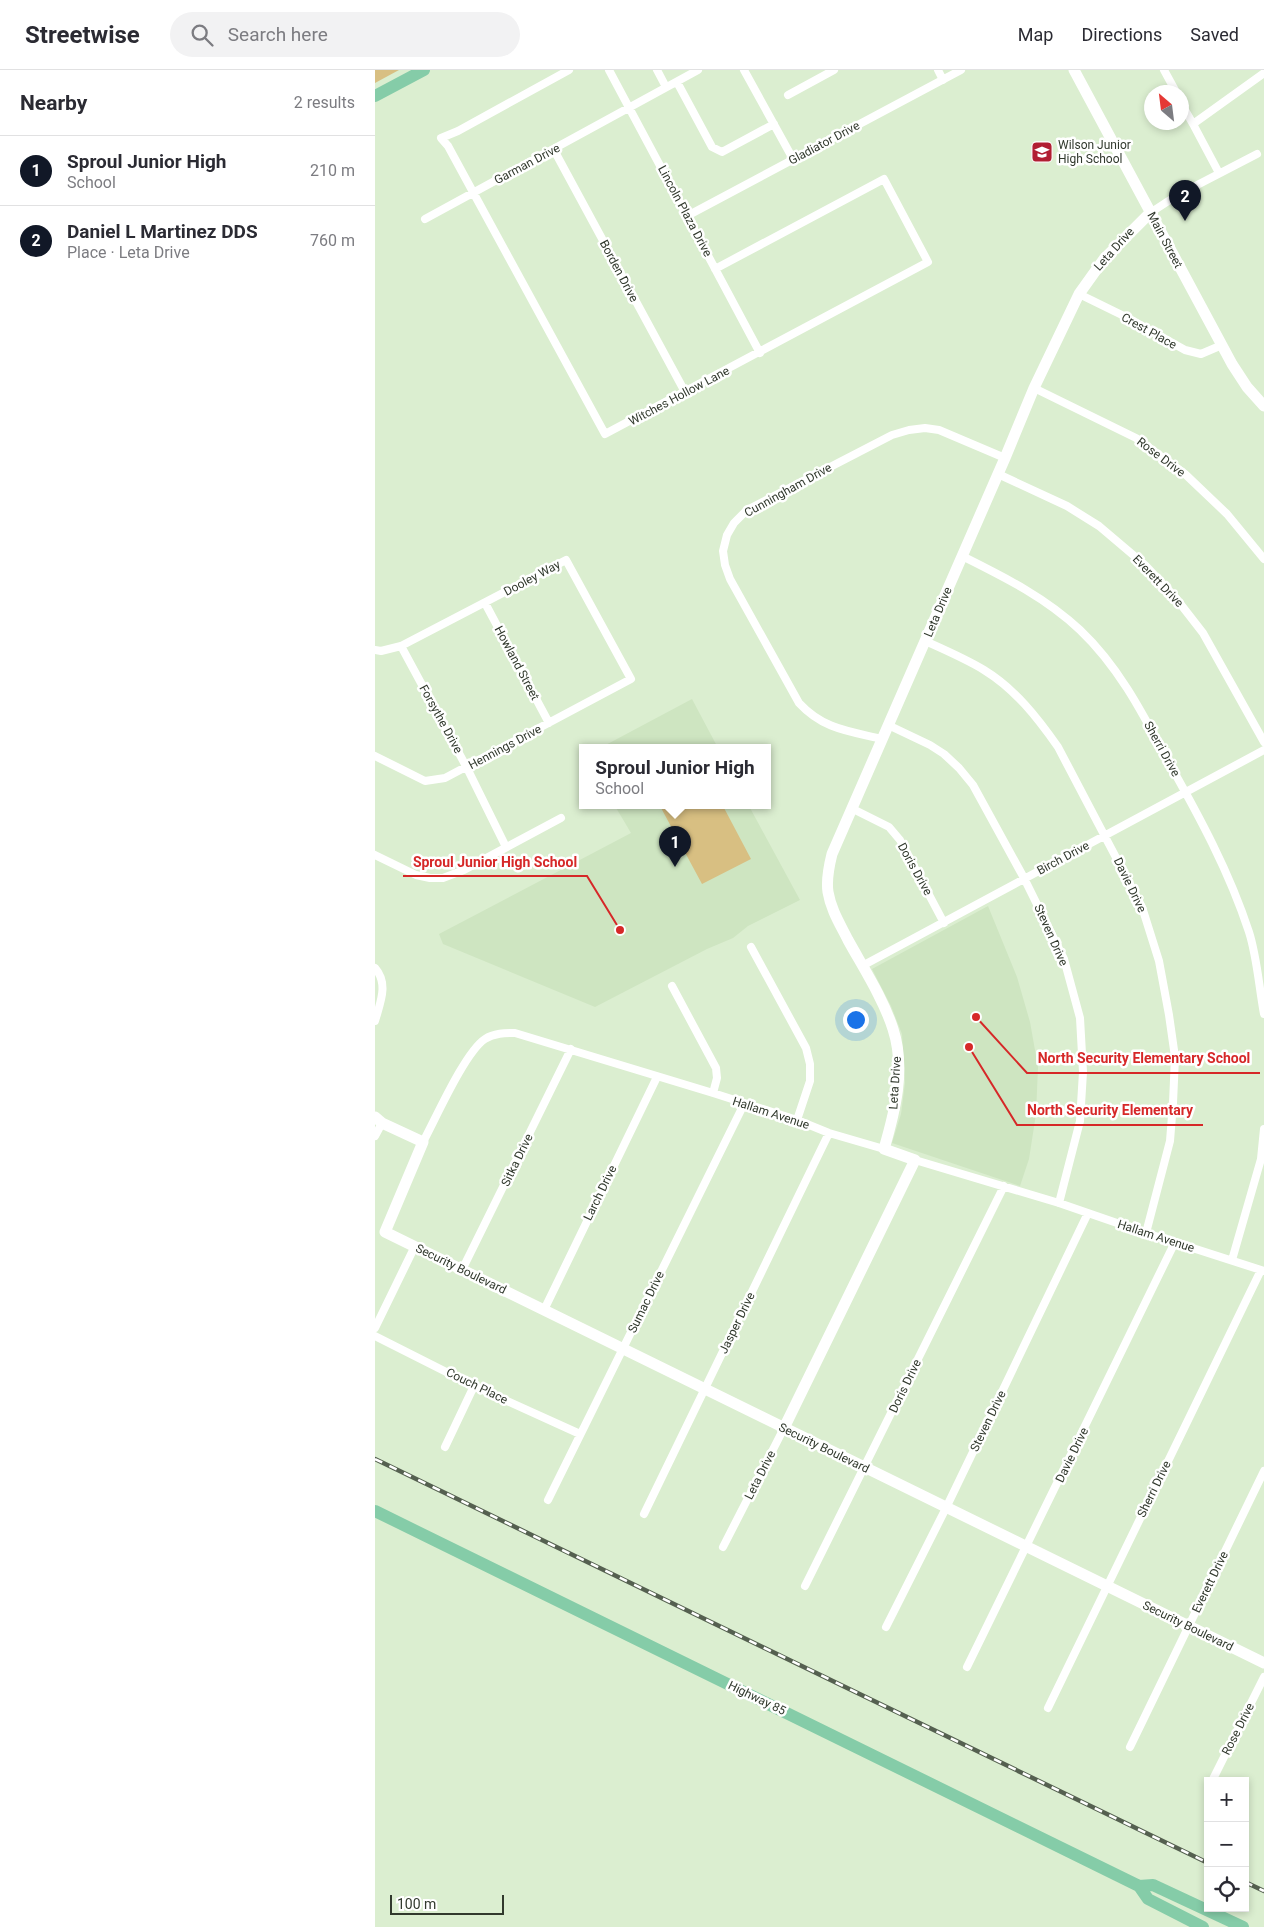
<!DOCTYPE html>
<html lang="en">
<head>
<meta charset="utf-8">
<style>
	body { margin:0; font-family:Roboto,sans-serif; background:#f2f2f3; color:#2b2b33 }
	.controls { position:absolute; right:15px; bottom:15px; display:grid; overflow:hidden; border-radius:0px; box-shadow:0 2px 8px #0003 }
	.controls button { width:45px; height:45px; display:grid; place-items:center; padding:0; border:0; border-bottom:1px solid #e1e1e2; background:#fff; color:#2b2b33; font:25px sans-serif }
	.compass { position:absolute; left:769px; top:15px; width:45px; height:45px; border-radius:50%; background:#fff; box-shadow:0 2px 8px #0003; rotate:332deg }
	.scale { position:absolute; left:15px; bottom:12px; width:114px; box-sizing:border-box; padding-left:5px; border:2px solid #31392d; border-top:0; font-size:14px; line-height:18px; white-space:nowrap; color:#31392d; -webkit-text-stroke:4px #fff; paint-order:stroke }
	.you { position:absolute; left:480px; top:949px; width:18px; height:18px; margin:-12px; border:4px solid #fff; border-radius:50%; background:#1a73e8; box-shadow:0 0 0 8px #1a73e833 }
	.badge { display:grid; place-items:center; width:32px; height:32px; border-radius:50%; background:#111827; color:#fff; font-size:16px; font-weight:700 }
	.pin { position:absolute; translate:-50% -41px; filter:drop-shadow(0 1px 2px #0008) }
	.pin::after { content:''; position:absolute; top:26px; width:18px; height:15px; background:inherit; clip-path:polygon(0 0,100% 0,50% 100%) }
	.popup { position:absolute; left:204px; top:674px; width:192px; height:65px; box-sizing:border-box; display:grid; place-content:center; border-radius:0px; background:#fff; filter:drop-shadow(0 1px 4px #0005); font-size:16px; white-space:nowrap; color:#7c7c81 }
	.popup b { font-size:19px; color:#2b2b33 }
	.popup::after { content:''; position:absolute; left:50%; top:100%; margin-left:-10px; border:10px solid transparent; border-top-color:#fff }
	.list { margin:0; padding:0; list-style:none }
	h2 { display:flex; justify-content:space-between; align-items:center; height:65px; margin:0; padding:0 20px; font-size:21px }
	h2 small { font-size:16px; font-weight:400; color:#7c7c81 }
	.list li { display:grid; grid-template-columns:32px 1fr auto; gap:15px; align-items:center; box-sizing:border-box; height:70px; padding:0 20px; border-top:1px solid #e1e1e2 }
	.list b { display:block; font-size:19px; white-space:nowrap }
	.list p { margin:0; font-size:16px; white-space:nowrap; color:#7c7c81 }
	.list em { font-size:16px; font-style:normal; color:#7c7c81 }
	.icon { flex:none; width:28px; height:28px; fill:none; stroke:currentColor; stroke-width:2; stroke-linecap:round; stroke-linejoin:round }
	.map { position:relative; flex:none; width:889px; height:1857px; overflow:hidden }
	header { display:flex; align-items:center; gap:30px; box-sizing:border-box; height:70px; padding:0 25px; background:#fff; border-bottom:1px solid #e1e1e2 }
	header strong { font-size:24px }
	nav { display:flex; gap:28px; margin-inline-start:auto; font-size:18px }
	.search { width:350px; height:45px; background:#f2f2f3; display:flex; align-items:center; gap:12px; box-sizing:border-box; padding:0 18px; border-radius:28px; color:#7c7c81; font-size:19px }
	main { display:flex }
	aside { flex:1; background:#fff }
	.map>svg:first-child { display:block }
	.built { fill:#cee5c1 }
	.green { fill:#d8bf82 }
	.lines { fill:none; stroke-linecap:round; stroke-linejoin:round }
	.street { stroke:#fff; stroke-width:8 }
	.secondary { stroke:#fff; stroke-width:11 }
	.primary { stroke:#85cca8; stroke-width:12 }
	.rail-casing { stroke:#556050; stroke-width:4.5 }
	.rail { stroke:#fff; stroke-width:2.5; stroke-dasharray:8; stroke-linecap:butt }
	.labels { text-anchor:middle; stroke-width:5; stroke-linejoin:round; paint-order:stroke }
	.street-label { font-size:12px; fill:#31392d; stroke:#fff }
	.poi-label { font-size:12px; fill:#31392d; stroke:#fff; text-anchor:start }
	.leader { fill:none; stroke:#d62828; stroke-width:2 }
	.callout-dot { fill:#d62828; stroke:#fff; stroke-width:2 }
	.callout-label { font-size:14px; text-anchor:middle; font-weight:bold; fill:#d62828; stroke:#fff; stroke-width:5; stroke-linejoin:round; paint-order:stroke }
</style>
</head>
<body>
<header>
<strong>Streetwise</strong>
<div class="search"><svg class="icon" aria-label="search" viewBox="0 0 24 24"><circle cx="10" cy="10" r="6"/><path d="M15 15l6 6"/></svg>Search here</div>
<nav><a>Map</a><a>Directions</a><a>Saved</a></nav>
</header>
<main>
<aside>
<h2>Nearby<small>2 results</small></h2>
<ul class="list">
<li><span class="badge">1</span><div><b>Sproul Junior High</b><p>School</p></div><em>210 m</em></li>
<li><span class="badge">2</span><div><b>Daniel L Martinez DDS</b><p>Place · Leta Drive</p></div><em>760 m</em></li>
</ul>
</aside>
<div class="map">
<svg width="889" height="1857" viewBox="0 0 889 1857">
	<rect width="100%" height="100%" fill="#dbeed0"/>
	<!-- built -->
	<path class="built" d="M317 629 343 678H225Z
		M240 736H374L425 830 373 856 358 868 332 879 220 937 68 874 64 864 256 763Z
		M613 836 642 907 655 952 663 997 661 1044 654 1089 645 1116 517 1073 526 1044 530 1013 527 964 516 936 497 899Z"/>
	<!-- green -->
	<path class="green" d="M0 0H24L0 13Z
		M285 736H348L376 789 327 814Z"/>
	<g class="lines">
		<!-- street -->
		<path class="street" d="M194 0 83 61 66 68 73 76 98 122 230 364 553 192 509 109 340 199
			M234 0 385 283
			M282 0 291 17
			M369 0 418 89
			M563 0 568 10
			M789 0 801 22
			M302 12 337 77 347 82 399 54
			M413 25 459 0
			M806 33 818 54
			M179 80 310 322
			M844 103 818 54 889 3
			M775 143 801 126 882 84
			M312 146 586 0
			M50 149 323 0
			M704 224 753 248 810 280 826 284 847 275
			M659 318 761 368 810 404 852 444 889 489
			M623 404 692 436 724 456 770 495 800 527 828 563 889 672
			M587 486C629 507 670 527 705 560 744 597 768 644 793 691 824 746 854 801 874 862 882 887 884 917 889 944
			M110 533 174 653
			M550 571C570 580 591 589 609 600 640 619 662 647 683 677L767 837 784 891 794 945 800 987 798 1033 795 1071 771 1163
			M26 576 92 698 131 777
			M0 580 6 581 26 576 191 490 256 609 70 708 50 711 0 686
			M513 655 555 675 569 684 584 698 598 715 649 808 689 889 705 948 708 1002 705 1051 684 1133
			M507 669C473 661 448 659 424 633L355 509 350 495 348 481 352 465 359 453 372 440 517 365 534 360 550 358 564 360 630 388
			M476 738 514 757 525 770 569 853
			M0 785 41 805 55 808H68L89 800 186 748
			M376 877 431 978 435 994V1011L422 1050
			M487 896 889 680
			M0 898C14 914 5 933 0 951
			M297 916 341 998 342 1008 338 1023
			M0 1066 7 1053
			M48 1072C61 1048 90 982 110 969 119 963 130 963 140 963L338 1023 422 1050 454 1063 509 1079
			M540 1090 684 1133 771 1163 889 1201
			M857 1190 886 1089 889 1059
			M87 1200 196 979
			M169 1240 282 1007
			M0 1258 40 1176
			M0 1266 99 1316 205 1364
			M70 1377 99 1316
			M173 1430 369 1034
			M269 1444 454 1063
			M348 1477 409 1358
			M430 1516 629 1116
			M511 1557 571 1438 713 1143
			M592 1597 800 1172
			M673 1638 886 1200
			M755 1677 889 1401
			M837 1711 889 1607"/>
		<!-- secondary -->
		<path class="secondary" d="M699 0 857 294 872 317 889 336
			M0 1047 7 1053 48 1072 10 1162 889 1593
			M409 1358 540 1090 509 1079C520 1041 531 999 518 959 508 928 489 899 473 870 465 854 456 840 453 822 451 809 454 796 457 784L630 388 659 318 704 224 729 189 775 143"/>
		<!-- primary -->
		<path class="primary" d="M0 26 49 0
			M0 1441 764 1816 773 1829 828 1857
			M764 1816 778 1815 868 1857"/>
		<!-- rail casing -->
		<g class="rail-casing">
			<path id="rail" d="M0 1389 833 1793
				M870 1812 889 1821"/>
		</g>
		<!-- rail -->
		<use href="#rail" class="rail"/>
	</g>
	<!-- icons -->
	<defs>
		<g id="school-square" transform="scale(1.125)"><rect x="-9" y="-9" width="18" height="18" rx="4" fill="#b11e32" stroke="#fff"/><path d="M0-5L7-2L0 1L-7-2ZM-4 1L0 2.5L4 1V4Q0 6-4 4Z" fill="#fff"/></g>
	</defs>
	<g fill-rule="evenodd">
		<use href="#school-square" x="667" y="82"/>
	</g>
	<g class="labels">
		<!-- street labels -->
		<g class="street-label">
			<text transform="translate(449 73) rotate(-28)" y="4">Gladiator Drive</text>
			<text transform="translate(152 94) rotate(-28)" y="4">Garman Drive</text>
			<text transform="translate(310 141) rotate(62)" y="4">Lincoln Plaza Drive</text>
			<text transform="translate(790 170) rotate(62)" y="4">Main Street</text>
			<text transform="translate(739 179) rotate(-48)" y="4">Leta Drive</text>
			<text transform="translate(244 201) rotate(62)" y="4">Borden Drive</text>
			<text transform="translate(774 261) rotate(29)" y="4">Crest Place</text>
			<text transform="translate(304 326) rotate(-28)" y="4">Witches Hollow Lane</text>
			<text transform="translate(786 387) rotate(37)" y="4">Rose Drive</text>
			<text transform="translate(413 420) rotate(-29)" y="4">Cunningham Drive</text>
			<text transform="translate(157 508) rotate(-28)" y="4">Dooley Way</text>
			<text transform="translate(783 511) rotate(46)" y="4">Everett Drive</text>
			<text transform="translate(563 542) rotate(-67)" y="4">Leta Drive</text>
			<text transform="translate(142 593) rotate(62)" y="4">Howland Street</text>
			<text transform="translate(66 649) rotate(61)" y="4">Forsythe Drive</text>
			<text transform="translate(130 677) rotate(-28)" y="4">Hennings Drive</text>
			<text transform="translate(787 679) rotate(61)" y="4">Sherri Drive</text>
			<text transform="translate(688 788) rotate(-28)" y="4">Birch Drive</text>
			<text transform="translate(540 799) rotate(61)" y="4">Doris Drive</text>
			<text transform="translate(755 815) rotate(64)" y="4">Davie Drive</text>
			<text transform="translate(676 865) rotate(66)" y="4">Steven Drive</text>
			<text transform="translate(520 1013) rotate(-86)" y="4">Leta Drive</text>
			<text transform="translate(396 1043) rotate(18)" y="4">Hallam Avenue</text>
			<text transform="translate(142 1090) rotate(-64)" y="4">Sitka Drive</text>
			<text transform="translate(225 1123) rotate(-64)" y="4">Larch Drive</text>
			<text transform="translate(781 1166) rotate(18)" y="4">Hallam Avenue</text>
			<text transform="translate(86 1199) rotate(26)" y="4">Security Boulevard</text>
			<text transform="translate(271 1232) rotate(-64)" y="4">Sumac Drive</text>
			<text transform="translate(362 1253) rotate(-64)" y="4">Jasper Drive</text>
			<text transform="translate(102 1316) rotate(26)" y="4">Couch Place</text>
			<text transform="translate(530 1316) rotate(-64)" y="4">Doris Drive</text>
			<text transform="translate(613 1351) rotate(-64)" y="4">Steven Drive</text>
			<text transform="translate(449 1378) rotate(26)" y="4">Security Boulevard</text>
			<text transform="translate(697 1385) rotate(-64)" y="4">Davie Drive</text>
			<text transform="translate(385 1405) rotate(-63)" y="4">Leta Drive</text>
			<text transform="translate(779 1419) rotate(-64)" y="4">Sherri Drive</text>
			<text transform="translate(835 1512) rotate(-64)" y="4">Everett Drive</text>
			<text transform="translate(813 1556) rotate(26)" y="4">Security Boulevard</text>
			<text transform="translate(382 1628) rotate(26)" y="4">Highway 85</text>
			<text transform="translate(863 1659) rotate(-63)" y="4">Rose Drive</text>
		</g>
		<!-- poi labels -->
		<g class="poi-label">
			<text x="683" y="79">Wilson Junior<tspan x="683" dy="14">High School</tspan></text>
		</g>
	</g>
	<!-- callouts -->
	<path class="leader" d="M245 860L212 806H28M601 947L652 1003H885M594 977L642 1055H828"/>
	<g class="callout-dot">
		<circle cx="245" cy="860" r="5"/>
		<circle cx="601" cy="947" r="5"/>
		<circle cx="594" cy="977" r="5"/>
	</g>
	<g class="callout-label">
		<text x="120" y="797">Sproul Junior High School</text>
		<text x="769" y="993">North Security Elementary School</text>
		<text x="735" y="1045">North Security Elementary</text>
	</g>
</svg>
<div class="controls">
<button>+</button>
<button>−</button>
<button><svg class="icon" aria-label="locate" viewBox="0 0 24 24"><circle cx="12" cy="12" r="6"/><path d="M12 2v4M12 18v4M2 12h4M18 12h4"/></svg></button>
</div>
<svg class="compass" viewBox="-18 -18 36 36"><path d="M0-13l5 13h-10z" fill="#e53935"/><path d="M0 13l5-13h-10z" fill="#7c7c81"/></svg>
<div class="scale">100 m</div>
<div class="you"></div>
<div class="pin badge" style="left:300px;top:797px">1</div>
<div class="popup"><b>Sproul Junior High</b>School</div>
<div class="pin badge" style="left:810px;top:151px">2</div>
</div>
</main>
</body>
</html>
